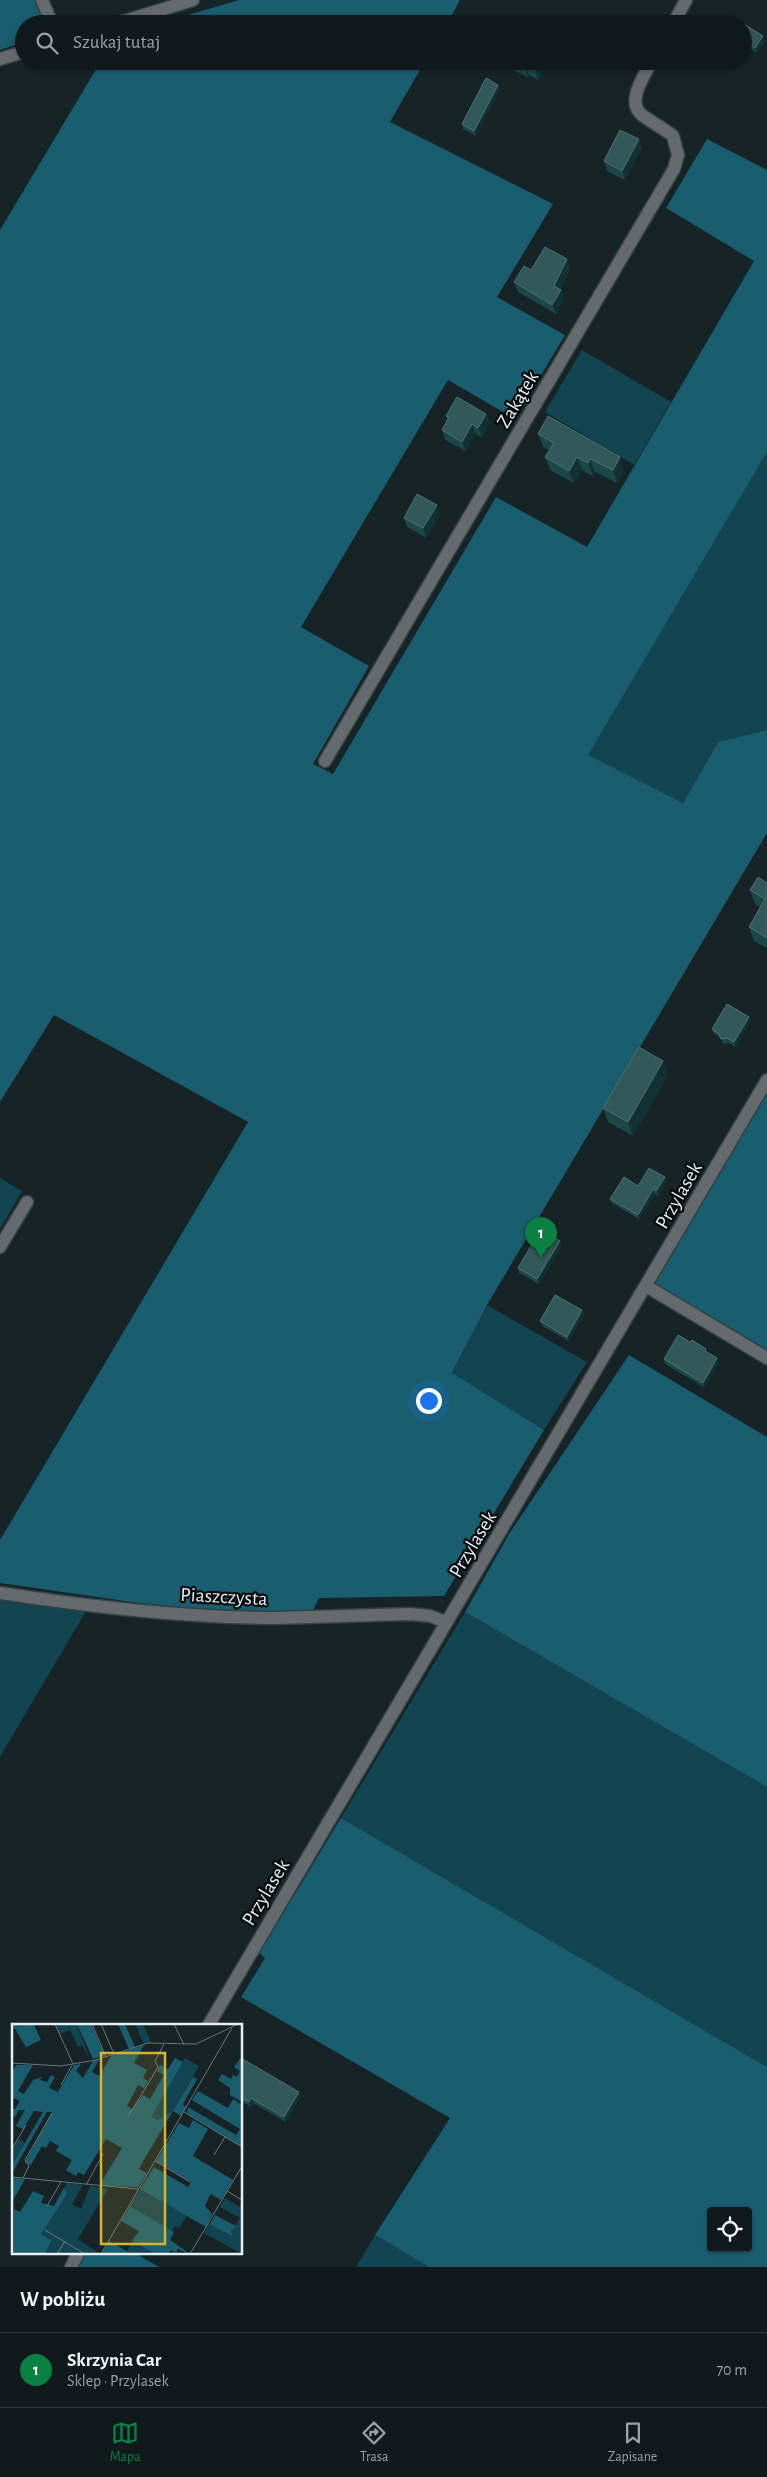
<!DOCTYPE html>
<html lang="pl">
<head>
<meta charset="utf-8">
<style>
	body { margin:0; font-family:"Alegreya Sans",sans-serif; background:#192326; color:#f1f3f6 }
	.controls { position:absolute; right:15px; bottom:15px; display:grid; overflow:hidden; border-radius:5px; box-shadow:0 1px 4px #0004 }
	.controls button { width:45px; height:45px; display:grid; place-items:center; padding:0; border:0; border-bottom:1px solid #30383b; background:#101a1d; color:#f1f3f6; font:25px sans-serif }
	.you { position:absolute; left:428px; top:1400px; width:18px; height:18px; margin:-12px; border:4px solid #fff; border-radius:50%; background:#1a73e8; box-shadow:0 0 0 8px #1a73e833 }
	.badge { display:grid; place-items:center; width:32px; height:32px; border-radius:50%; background:#0b8043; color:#fff; font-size:16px; font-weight:700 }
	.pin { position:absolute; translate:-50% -41px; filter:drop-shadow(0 1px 2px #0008) }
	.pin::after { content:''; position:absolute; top:26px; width:18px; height:15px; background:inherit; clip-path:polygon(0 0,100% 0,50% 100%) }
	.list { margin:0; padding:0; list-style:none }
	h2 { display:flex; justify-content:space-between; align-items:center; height:65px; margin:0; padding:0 20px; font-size:21px }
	h2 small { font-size:16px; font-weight:400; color:#9ca1a4 }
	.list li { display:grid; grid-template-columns:32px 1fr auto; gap:15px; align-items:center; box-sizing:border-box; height:75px; padding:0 20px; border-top:1px solid #30383b }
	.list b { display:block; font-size:19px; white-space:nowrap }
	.list p { margin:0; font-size:16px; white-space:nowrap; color:#9ca1a4 }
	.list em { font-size:16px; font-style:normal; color:#9ca1a4 }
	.icon { flex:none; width:28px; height:28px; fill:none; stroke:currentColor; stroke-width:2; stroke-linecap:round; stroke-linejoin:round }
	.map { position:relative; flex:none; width:767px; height:2267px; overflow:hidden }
	.search { position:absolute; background:#101a1d; box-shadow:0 1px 4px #0004; left:15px; right:15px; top:15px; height:55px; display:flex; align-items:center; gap:12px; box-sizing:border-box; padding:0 18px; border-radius:28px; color:#9ca1a4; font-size:19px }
	.sheet { height:140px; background:#101a1d }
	nav { display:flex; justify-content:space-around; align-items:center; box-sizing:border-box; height:70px; border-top:1px solid #30383b; background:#101a1d; font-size:14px; color:#9ca1a4 }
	nav a { display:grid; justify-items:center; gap:2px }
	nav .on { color:#0b8043 }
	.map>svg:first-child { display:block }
	.green { fill:#134451 }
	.forest { fill:#1a5d6f; fill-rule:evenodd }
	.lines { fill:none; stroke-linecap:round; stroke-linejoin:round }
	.minor-casing { stroke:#334044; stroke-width:15 }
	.minor { stroke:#656a6e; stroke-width:12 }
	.wall { fill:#1c4747 }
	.shaded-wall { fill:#113132 }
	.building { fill:#325959; stroke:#4f7172 }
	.labels { text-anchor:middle; stroke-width:4.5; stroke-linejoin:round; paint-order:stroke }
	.street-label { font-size:20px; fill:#e8f0f3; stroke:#060c0d }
	.inset-road { fill:none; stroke:#6a7579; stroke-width:1 }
	.view { fill:#d7b434; fill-opacity:0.15; stroke:#d7b434; stroke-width:2.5 }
	.inset-edge { fill:none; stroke:#e8f0f3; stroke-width:2.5 }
</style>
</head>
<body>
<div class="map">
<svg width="767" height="2267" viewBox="0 0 767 2267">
	<rect width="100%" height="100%" fill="#162327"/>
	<!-- green -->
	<path class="green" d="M582 350 671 402 634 465 545 412Z
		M767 452V730L718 742 683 803 587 755Z
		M0 1178 22 1191 0 1229Z
		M487 1305 587 1362 544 1430 452 1374Z
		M0 1599 86 1611 0 1757Z
		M465 1612 767 1787V2067L341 1818Z
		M375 2235 429 2267H356Z"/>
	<!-- forest -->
	<path class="forest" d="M0 0H35L46 24H24V42L0 50Z
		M239 0H460L447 24H157Z
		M101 61H425L390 122 553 204 497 297 565 335 515 419 448 380 301 627 369 666 313 764 333 774 496 497 587 547 754 261 666 208 707 139 767 170V452L588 755 683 803 718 742 767 730V833L487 1305 452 1373 544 1430 444 1596 319 1598 312 1612 213 1610 139 1603 0 1583V1540L248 1122 54 1015 0 1102V230Z
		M767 1091V1350L654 1283Z
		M629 1355 767 1437V1787L465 1612 509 1534Z
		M341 1818 767 2067V2267H429L375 2235 450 2118 241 1997 265 1958 259 1953ZM711 2211H748V2248H711Z
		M86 2253H135L159 2267H79Z"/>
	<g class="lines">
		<!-- minor casing -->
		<g class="minor-casing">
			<path id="minor" d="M42 0 52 24
				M115 24 193 0
				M673 24 686 0
				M0 59 24 52
				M325 761 674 169 678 155 673 136C664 128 648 121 640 113 627 100 645 74 652 61
				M0 1247 27 1202
				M646 1286 767 1358
				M0 1593C91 1607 184 1618 276 1618 321 1617 365 1615 410 1614L430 1616 446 1622
				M208 2026 767 1080
				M71 2267 78 2253"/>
		</g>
		<!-- minor -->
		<use href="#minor" class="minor"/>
	</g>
	<!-- wall -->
	<path class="wall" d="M743 25 765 41 757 53 743 44Z
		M508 61H548L538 80 529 75 528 77 511 69Z
		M498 85 500 89 476 136 463 129 462 124Z
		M639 139 642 148 625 180 607 171 604 161Z
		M567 259 570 269 560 290H561L564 299 556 314 518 292 514 282 531 270Z
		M486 414 490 423 482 437 476 434 466 451 445 440 442 430 448 420 446 416Z
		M538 434 624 470 617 483 595 472 593 476 582 470 574 483 550 470 545 457 549 450 543 447Z
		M440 514 426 538 407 527 404 518Z
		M767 883V948L754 941 749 927 760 907 755 904 750 890Z
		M750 1021 736 1047 729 1043 723 1044 721 1038 714 1034 712 1029Z
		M663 1061 668 1075 633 1136 608 1122 603 1108Z
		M665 1177 667 1181 658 1196 655 1194 639 1219 612 1203 610 1199 638 1186Z
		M562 1246 539 1284 519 1273 518 1268Z
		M582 1310 584 1315 569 1341 542 1326 540 1321Z
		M708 1353 719 1363 704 1387 665 1364 664 1359Z
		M241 2058 301 2096 286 2122 253 2103 251 2107 241 2101Z"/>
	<!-- shaded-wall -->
	<path class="shaded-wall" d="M763 36 765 41 757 53 755 48Z
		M540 61H548L538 80 535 70Z
		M526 66 529 75 528 77 525 68Z
		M498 85 500 89 476 136 474 131Z
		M639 139 642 148 625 180 622 171Z
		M567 259 570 269 557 295 554 286Z
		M561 290 564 299 556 314 552 305Z
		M486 414 490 423 482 437 478 428Z
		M472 424 476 434 466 451 462 442Z
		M577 457 582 470 574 483 569 471Z
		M620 457 624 470 617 483 613 470Z
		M590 459 595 472 593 476 588 463Z
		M437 505 440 514 426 538 423 528Z
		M749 1017 750 1021 736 1047 734 1042Z
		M663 1061 668 1075 633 1136 628 1122Z
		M665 1177 667 1181 658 1196 656 1191Z
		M653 1189 655 1194 639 1219 638 1215Z
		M560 1241 562 1246 539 1284 537 1279Z
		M582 1310 584 1315 569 1341 567 1337Z
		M717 1358 719 1363 704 1387 703 1383Z
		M299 2092 301 2096 286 2122 284 2117Z
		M251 2098 253 2103 251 2107 249 2102Z"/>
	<!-- building -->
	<path class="building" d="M744 24 763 36 755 48 743 41V25Z
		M511 61H540L535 70 526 66 525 68Z
		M486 78 498 85 474 131 462 124Z
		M620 130 639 139 622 171 604 161Z
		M545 247 567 259 554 286 561 290 552 305 514 282 524 266 531 270Z
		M457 397 486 414 478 428 472 424 462 442 442 430 449 417 446 416Z
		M548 416 620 457 613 470 590 459 588 463 577 457 569 471 545 457 554 443 538 434Z
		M417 494 437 505 423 528 404 518Z
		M758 877 767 883V938L749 927 765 899 750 890Z
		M727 1004 749 1017 734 1042 727 1038 721 1039 719 1034 712 1029Z
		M639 1047 663 1061 628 1122 603 1108Z
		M649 1168 665 1177 656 1191 653 1189 638 1215 610 1199 624 1177 638 1186Z
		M541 1229 560 1241 537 1279 518 1268Z
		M555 1295 582 1310 567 1337 540 1321Z
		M678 1335 690 1342 692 1340 706 1349 705 1351 717 1358 703 1383 664 1359Z
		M241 2058 299 2092 284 2117 251 2098 249 2102 241 2098Z"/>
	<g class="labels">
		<!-- street labels -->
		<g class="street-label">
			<text transform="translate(517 399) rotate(-59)" y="7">Zakątek</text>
			<text transform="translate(678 1195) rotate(-60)" y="7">Przylasek</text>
			<text transform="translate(472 1544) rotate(-59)" y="7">Przylasek</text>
			<text transform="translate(224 1596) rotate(3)" y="7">Piaszczysta</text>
			<text transform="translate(265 1892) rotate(-59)" y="7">Przylasek</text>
		</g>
	</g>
	<!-- overview -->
	<g transform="translate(12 2024)">
		<rect width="230" height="230" fill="#162327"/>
		<path d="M50 0H65L78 36 70 21 66 23 58 6 48 10 45 2ZM123 0H131L139 18 132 20ZM191 20 180 38 187 42 161 87 146 97 138 93 173 34 180 38ZM7 115 13 119 1 140 0 127ZM55 159 71 161 60 180 69 185 78 162 96 165 66 215 88 230H33L40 218 29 210ZM128 165 175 192 167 204 163 202 160 207 118 182ZM213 174 228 183 230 179V230L192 209 197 199 221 213 219 208 228 194 208 183ZM120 217 143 230H120L115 227Z" fill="#134451"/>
		<path d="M0 0 22 1 29 16 14 23ZM65 0H79L93 32 81 35ZM106 0H113L123 23 117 25ZM132 21 122 39 135 46 131 54 136 57 132 64 126 61 115 82 120 85 131 71 138 75 152 51 145 47 148 41 156 45 163 34 171 38 139 93 146 96 161 87 181 53 185 55 171 80 174 83 169 92 161 87 130 139 127 145 135 149 126 163 87 162 110 124 94 115 72 151 66 148 64 152 54 146 60 136 44 127 47 122 38 117 34 124 30 122 19 141 13 138 40 88H35L0 149V141L31 88 22 87 11 105 4 102 13 86H7L3 93 0 92V85H3L8 77 2 74 0 77V48L4 41H21L6 67 12 70 21 56 30 53 28 56 35 58 39 51 43 53 37 64 46 68 62 41 69 40 64 47 71 54 81 37 87 36 80 48 87 52 99 32ZM230 32V78L218 71V64L206 56 210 50 219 55 221 51 225 53 228 47 222 43ZM186 67 216 84 221 75 230 81V123L175 89 176 83 224 111 228 105 180 76ZM181 96 196 105 181 132 221 156 209 176 199 170 196 175 193 182 200 190 194 203 128 165 142 143 176 163 179 158 144 137 167 99 177 104ZM0 154 13 155 0 178ZM52 164 55 170 29 210 40 217 33 230H2V185L8 188 21 167 32 172 29 179 42 182ZM118 182 162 208 158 216 178 230 166 225 164 229 159 226 156 230H143L120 217 127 207 109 197ZM203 191 224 202 219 207 221 213 198 200ZM97 217 120 230H90Z" fill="#1a5d6f"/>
		<path class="inset-road" d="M43 0 61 40M80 0 94 33M89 0 102 30M162 0 172 21M0 39 49 42 84 36 136 19 184 20 226 0M49 61 60 41M172 88 230 123M116 93 146 43 143 37 152 20M0 125 14 101M202 131 213 113M143 137 178 158M0 153 126 165M11 154 17 142 13 136 40 89M74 161 91 130M215 167 230 176M35 182 49 158M33 206 73 230M45 230 53 217M89 230 220 4M178 230 230 142"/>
		<path class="view" d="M89 29H153V220H89Z"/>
		<rect width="230" height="230" class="inset-edge"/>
	</g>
</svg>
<div class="controls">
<button><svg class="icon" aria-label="locate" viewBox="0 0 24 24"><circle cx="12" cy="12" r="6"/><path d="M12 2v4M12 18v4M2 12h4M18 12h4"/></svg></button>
</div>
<div class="you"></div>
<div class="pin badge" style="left:541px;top:1258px">1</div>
<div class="search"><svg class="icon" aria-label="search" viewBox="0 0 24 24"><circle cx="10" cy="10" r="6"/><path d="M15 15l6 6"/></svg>Szukaj tutaj</div>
</div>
<section class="sheet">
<h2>W pobliżu<small></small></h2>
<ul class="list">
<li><span class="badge">1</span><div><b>Skrzynia Car</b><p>Sklep · Przylasek</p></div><em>70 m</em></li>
</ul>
</section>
<nav>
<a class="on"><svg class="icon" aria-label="map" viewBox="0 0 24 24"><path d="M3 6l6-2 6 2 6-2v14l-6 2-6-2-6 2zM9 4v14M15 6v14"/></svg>Mapa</a>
<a><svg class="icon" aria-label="directions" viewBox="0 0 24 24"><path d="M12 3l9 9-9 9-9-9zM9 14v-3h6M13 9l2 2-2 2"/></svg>Trasa</a>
<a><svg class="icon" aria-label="saved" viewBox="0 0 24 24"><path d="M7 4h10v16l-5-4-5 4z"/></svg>Zapisane</a>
</nav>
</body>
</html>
